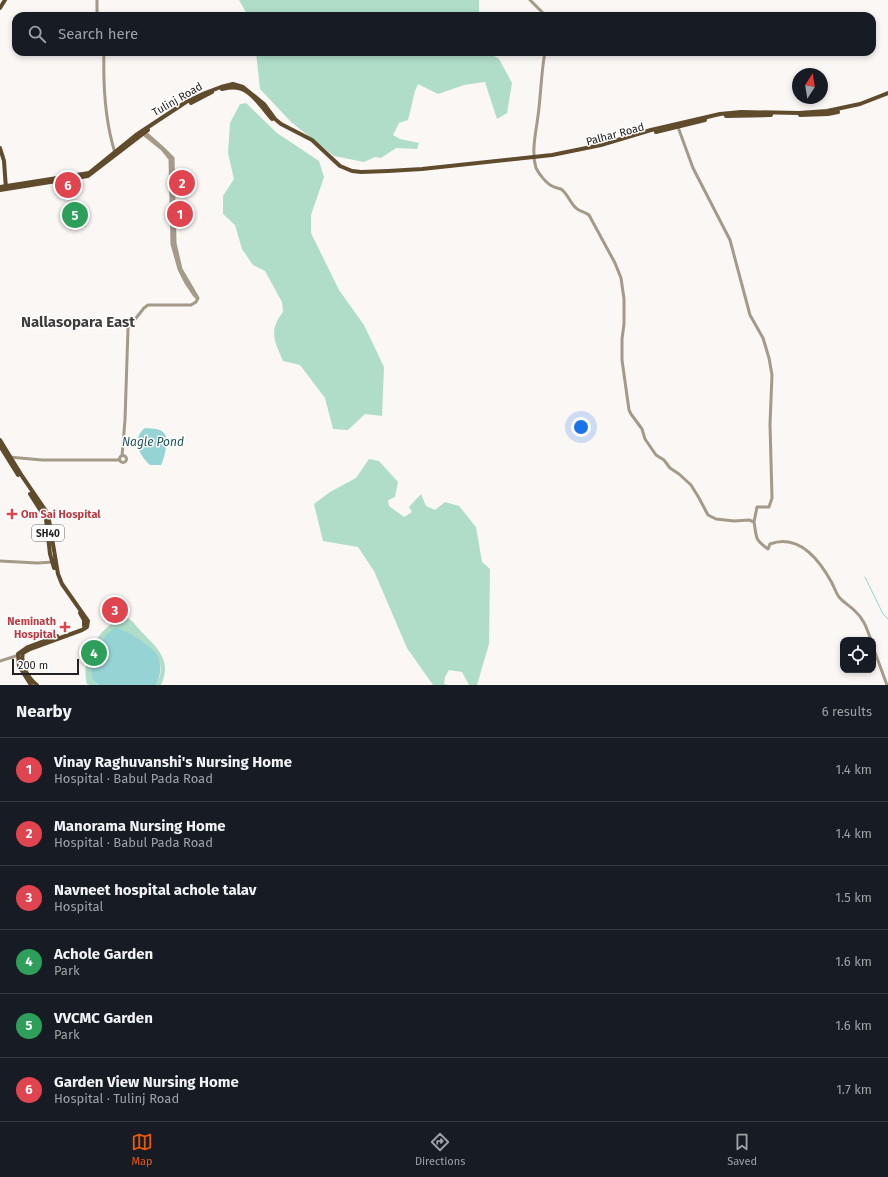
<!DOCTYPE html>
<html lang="en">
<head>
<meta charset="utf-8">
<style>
	body { margin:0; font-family:"Fira Sans",sans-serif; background:#20242c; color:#f1f3f6 }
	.controls { position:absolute; right:12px; bottom:12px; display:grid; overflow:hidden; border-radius:8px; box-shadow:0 2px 6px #0003 }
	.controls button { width:36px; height:36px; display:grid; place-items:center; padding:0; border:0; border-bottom:1px solid #363941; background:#171b24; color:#f1f3f6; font:20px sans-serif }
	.compass { position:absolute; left:792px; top:68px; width:36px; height:36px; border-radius:50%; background:#171b24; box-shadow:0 2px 6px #0003; rotate:12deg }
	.scale { position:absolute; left:12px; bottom:10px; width:67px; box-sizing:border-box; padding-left:4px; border:2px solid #242322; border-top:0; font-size:11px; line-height:14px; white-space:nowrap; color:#242322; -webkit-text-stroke:3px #fff; paint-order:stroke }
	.you { position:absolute; left:581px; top:427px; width:14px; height:14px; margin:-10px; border:3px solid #fff; border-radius:50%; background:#1a73e8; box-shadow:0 0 0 6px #1a73e833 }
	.badge { display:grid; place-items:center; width:26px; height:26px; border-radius:50%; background:#ea580c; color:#fff; font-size:13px; font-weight:700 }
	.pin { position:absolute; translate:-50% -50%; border:2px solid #fff; box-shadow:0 1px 4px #0006 }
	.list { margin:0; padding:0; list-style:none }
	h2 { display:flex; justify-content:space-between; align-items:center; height:52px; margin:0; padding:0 16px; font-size:17px }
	h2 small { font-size:13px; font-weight:400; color:#9ea1a6 }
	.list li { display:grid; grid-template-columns:26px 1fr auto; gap:12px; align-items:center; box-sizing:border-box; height:64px; padding:0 16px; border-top:1px solid #363941 }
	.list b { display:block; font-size:15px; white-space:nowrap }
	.list p { margin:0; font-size:13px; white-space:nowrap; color:#9ea1a6 }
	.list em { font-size:13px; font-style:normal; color:#9ea1a6 }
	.icon { flex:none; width:22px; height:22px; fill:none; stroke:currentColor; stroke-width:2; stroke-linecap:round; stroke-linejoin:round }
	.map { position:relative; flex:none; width:888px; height:685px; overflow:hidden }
	.search { position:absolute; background:#171b24; box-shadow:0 2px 6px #0003; left:12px; right:12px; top:12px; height:44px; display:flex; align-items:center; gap:10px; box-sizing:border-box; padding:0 14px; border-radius:12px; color:#9ea1a6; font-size:15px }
	.sheet { height:436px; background:#171b24 }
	nav { display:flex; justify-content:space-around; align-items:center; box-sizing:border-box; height:56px; border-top:1px solid #363941; background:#171b24; font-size:11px; color:#9ea1a6 }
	nav a { display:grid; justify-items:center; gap:2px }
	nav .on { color:#ea580c }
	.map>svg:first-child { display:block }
	.green { fill:#afddc8 }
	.water { fill:#96d3d5 }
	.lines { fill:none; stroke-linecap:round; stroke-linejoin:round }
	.stream { stroke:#96d3d5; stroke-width:1 }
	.minor { stroke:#a59988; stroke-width:3 }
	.major { stroke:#604b2d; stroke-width:4 }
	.health-dot { fill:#e0444e; stroke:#fff; stroke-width:1.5 }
	.labels { text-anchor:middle; stroke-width:3; stroke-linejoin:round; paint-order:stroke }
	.shield { fill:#fff; stroke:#666564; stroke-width:1 }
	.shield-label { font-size:10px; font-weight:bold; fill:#242322 }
	.street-label { font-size:11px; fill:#242322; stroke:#fff }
	.health-label { font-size:11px; font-weight:bold; fill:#be3a42; stroke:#fff; text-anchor:start }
	.water-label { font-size:12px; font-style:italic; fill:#1e5355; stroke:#fff }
	.district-label { font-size:15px; font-weight:bold; fill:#3f3c3b; stroke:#fff }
</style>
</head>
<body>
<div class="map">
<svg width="888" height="685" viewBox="0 0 888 685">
	<rect width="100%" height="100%" fill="#faf7f5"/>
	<!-- green -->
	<path class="green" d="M239 0H479V16H248Z
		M256 52H488L499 59 512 83 507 113 497 119 485 82 464 85 438 94 418 84 415 91 408 120 399 123 393 135 400 139 419 143 417 149 396 148 381 158 375 157 364 162 334 156 291 122 260 89Z
		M246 103 277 133 319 161 324 177 311 215V233L339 290 364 325 384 367 382 416 365 414 348 430 333 429 325 398 300 365 283 361C275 342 268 331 283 312L282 302 265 271 253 265 242 249 235 225 223 214V196L234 179 228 153 230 123 240 104Z
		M75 205 86 227H72L70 208Z
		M369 459 379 461 398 482 395 497 388 500 389 506 404 517 412 512 409 507 421 494 426 506 435 510 445 502 459 506 476 527 482 562 490 569 489 644 477 685H469L462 672 449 670 445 677 444 684 448 685H433L407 648 374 571 358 547 323 541 314 504 330 492 356 478Z
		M123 618H128L133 622C149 643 175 655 161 685H156C168 664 155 653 140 640L93 680 99 685H89L87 684C80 659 99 626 123 618Z"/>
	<!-- water -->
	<path class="water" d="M145 428C159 429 169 429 166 447 165 453 164 459 161 465H150C139 455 131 439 145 428Z
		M115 628C126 629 151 646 157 655 162 665 161 676 156 685H99L93 680 91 671 105 636Z"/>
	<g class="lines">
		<!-- stream -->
		<path class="stream" d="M865 577 883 614 888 619"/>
		<!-- minor -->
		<path class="minor" d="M530 0 546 16
			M97 16V0
			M104 52C103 85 105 121 115 153
			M545 52C541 73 541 95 538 116 536 132 531 152 536 168 539 174 546 183 552 186 555 188 558 188 561 189 568 194 570 203 576 208 580 212 584 211 589 215L615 263 621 278 624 299V324L622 339V360L629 410 631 414 642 429 645 439 656 455 664 460 670 468 679 474 691 485 699 498 708 515 716 519 734 521 749 520 754 522C757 538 754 539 768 549L770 544C799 533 820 561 832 583 834 587 836 593 839 597 843 602 850 606 855 611 864 619 867 629 871 640
			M678 127 693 168 730 240 750 315 763 338 769 358 772 375 770 424 772 498 769 507H757L754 522
			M142 133 162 149 170 159 172 244 179 269 186 283 194 295 197 298
			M119.5 459a3.5 3.5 0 1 1 7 0a3.5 3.5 0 1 1-7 0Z
			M122 456 125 420 128 328 144 308 148 305H191L196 302 198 298 181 269 175 243 173 158 163 148 145 132
			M9 457 42 460H119
			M0 561 37 563 54 562
			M873 647 887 685
			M0 661 19 655"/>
		<!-- major -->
		<path class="major" d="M0 8 5 0
			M222 89C227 88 233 87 238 88 250 89 264 110 272 119
			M191 103 212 92
			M800 115 828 114 838 112
			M726 116 771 115
			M656 132 705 120
			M0 148 4 161 6 189
			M0 187 89 173 136 135 186 102 205 93 221 87 233 84 243 87 264 104 275 119 281 124 312 140 340 166 352 171 361 172 388 171 422 169 552 155 601 145 651 130 720 114 741 112 799 113 827 111 860 104 888 93
			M0 190 88 176 148 130
			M0 440 22 476 48 514 58 574 62 584 88 621 87 627 82 630 30 649 23 653C20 664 28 678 37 685
			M0 446 18 475
			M30 494 46 519 50 554 54 568
			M80 613 84 620V626
			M31 685 19 666 18 654 28 647 57 636"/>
	</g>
	<!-- markers -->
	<g class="health-dot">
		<path d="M10 508h4v4h4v4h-4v4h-4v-4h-4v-4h4z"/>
		<path d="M63 621h4v4h4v4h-4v4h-4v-4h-4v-4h4z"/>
	</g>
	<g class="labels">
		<!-- shield labels -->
		<rect class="shield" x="32" y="525" width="32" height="16" rx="3"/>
		<g class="shield-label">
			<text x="48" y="537">SH40</text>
		</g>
		<!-- street labels -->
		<g class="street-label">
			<text transform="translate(177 99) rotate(-30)" y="4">Tulinj Road</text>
			<text transform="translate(615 134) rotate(-15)" y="4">Palhar Road</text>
		</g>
		<!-- health labels -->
		<g class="health-label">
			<text x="21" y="518">Om Sai Hospital</text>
			<text x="56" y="625" text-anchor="end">Neminath<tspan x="56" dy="13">Hospital</tspan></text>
		</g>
		<!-- water labels -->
		<g class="water-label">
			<text x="153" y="446">Nagle Pond</text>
		</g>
		<!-- district labels -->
		<g class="district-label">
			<text x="78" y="327">Nallasopara East</text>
		</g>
	</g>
</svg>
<div class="controls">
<button><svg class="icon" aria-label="locate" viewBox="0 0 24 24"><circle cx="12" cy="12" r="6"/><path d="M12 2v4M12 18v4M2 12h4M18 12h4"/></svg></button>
</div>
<svg class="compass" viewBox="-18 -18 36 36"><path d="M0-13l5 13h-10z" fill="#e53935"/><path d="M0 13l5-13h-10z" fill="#9ea1a6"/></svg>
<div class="scale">200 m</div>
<div class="you"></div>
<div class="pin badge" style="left:180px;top:214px;background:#e0444e">1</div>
<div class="pin badge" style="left:182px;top:183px;background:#e0444e">2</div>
<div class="pin badge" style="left:115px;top:610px;background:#e0444e">3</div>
<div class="pin badge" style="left:94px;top:653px;background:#2e9e5b">4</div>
<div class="pin badge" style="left:75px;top:215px;background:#2e9e5b">5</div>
<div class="pin badge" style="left:68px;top:185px;background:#e0444e">6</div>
<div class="search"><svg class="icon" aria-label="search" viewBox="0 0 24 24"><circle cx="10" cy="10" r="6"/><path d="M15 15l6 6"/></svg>Search here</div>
</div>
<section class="sheet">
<h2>Nearby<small>6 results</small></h2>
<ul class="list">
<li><span class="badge" style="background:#e0444e">1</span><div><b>Vinay Raghuvanshi's Nursing Home</b><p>Hospital · Babul Pada Road</p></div><em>1.4 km</em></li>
<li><span class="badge" style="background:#e0444e">2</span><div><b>Manorama Nursing Home</b><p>Hospital · Babul Pada Road</p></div><em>1.4 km</em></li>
<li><span class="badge" style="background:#e0444e">3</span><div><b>Navneet hospital achole talav</b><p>Hospital</p></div><em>1.5 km</em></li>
<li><span class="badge" style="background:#2e9e5b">4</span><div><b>Achole Garden</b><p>Park</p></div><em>1.6 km</em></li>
<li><span class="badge" style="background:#2e9e5b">5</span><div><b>VVCMC Garden</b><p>Park</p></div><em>1.6 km</em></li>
<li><span class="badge" style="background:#e0444e">6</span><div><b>Garden View Nursing Home</b><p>Hospital · Tulinj Road</p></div><em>1.7 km</em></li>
</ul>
</section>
<nav>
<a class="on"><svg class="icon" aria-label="map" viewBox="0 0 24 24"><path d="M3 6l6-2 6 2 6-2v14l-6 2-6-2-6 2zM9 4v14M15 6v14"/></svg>Map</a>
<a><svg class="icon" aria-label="directions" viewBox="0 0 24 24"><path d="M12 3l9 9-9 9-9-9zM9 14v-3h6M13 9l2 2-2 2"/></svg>Directions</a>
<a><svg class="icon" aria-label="saved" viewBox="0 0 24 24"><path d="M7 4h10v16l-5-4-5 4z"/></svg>Saved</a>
</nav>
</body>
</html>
